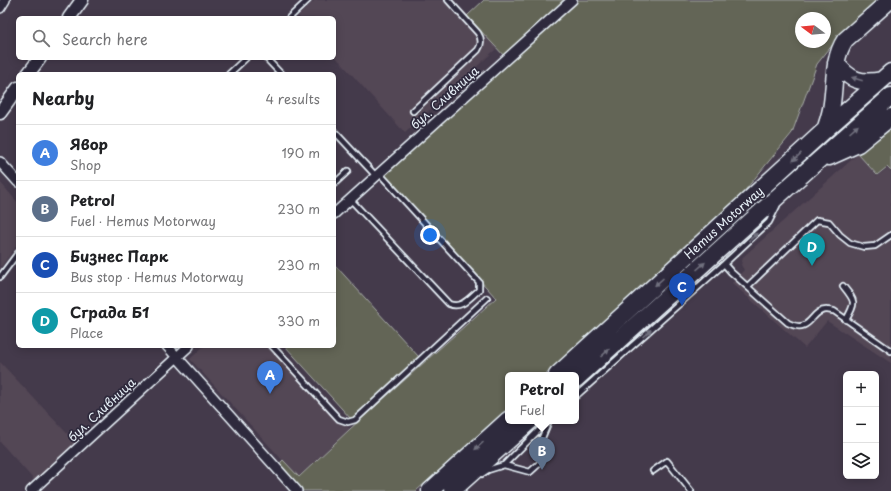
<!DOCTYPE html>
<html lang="en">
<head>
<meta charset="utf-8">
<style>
	body { margin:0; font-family:"Playpen Sans",sans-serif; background:#f2f2f2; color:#202124 }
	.controls { position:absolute; right:12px; bottom:12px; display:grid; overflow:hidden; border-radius:6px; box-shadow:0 2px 10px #0003 }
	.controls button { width:36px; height:36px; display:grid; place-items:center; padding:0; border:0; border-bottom:1px solid #e0e0e0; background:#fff; color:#202124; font:20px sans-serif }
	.compass { position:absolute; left:795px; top:12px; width:36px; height:36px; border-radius:50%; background:#fff; box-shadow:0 2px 10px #0003; rotate:286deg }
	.you { position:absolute; left:430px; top:235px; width:14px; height:14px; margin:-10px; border:3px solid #fff; border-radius:50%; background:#1a73e8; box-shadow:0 0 0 6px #1a73e833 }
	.badge { display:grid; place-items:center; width:26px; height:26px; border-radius:50%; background:#7c3aed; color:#fff; font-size:13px; font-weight:700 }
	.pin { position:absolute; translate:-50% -33px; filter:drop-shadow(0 1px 2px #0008) }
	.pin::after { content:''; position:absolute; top:21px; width:14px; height:12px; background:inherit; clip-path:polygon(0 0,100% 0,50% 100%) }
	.popup { position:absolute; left:505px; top:372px; width:74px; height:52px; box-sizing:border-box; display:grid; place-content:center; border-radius:6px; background:#fff; filter:drop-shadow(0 1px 3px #0005); font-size:13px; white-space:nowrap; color:#757577 }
	.popup b { font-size:15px; color:#202124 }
	.popup::after { content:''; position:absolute; left:50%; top:100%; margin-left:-8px; border:8px solid transparent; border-top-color:#fff }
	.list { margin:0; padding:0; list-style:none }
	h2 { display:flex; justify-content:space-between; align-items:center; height:52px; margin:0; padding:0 16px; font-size:17px }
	h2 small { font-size:13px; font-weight:400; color:#757577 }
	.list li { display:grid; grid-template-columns:26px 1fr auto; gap:12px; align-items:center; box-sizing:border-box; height:56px; padding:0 16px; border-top:1px solid #e0e0e0 }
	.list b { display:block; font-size:15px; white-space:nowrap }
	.list p { margin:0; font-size:13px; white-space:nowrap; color:#757577 }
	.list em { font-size:13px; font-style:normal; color:#757577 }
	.icon { flex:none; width:22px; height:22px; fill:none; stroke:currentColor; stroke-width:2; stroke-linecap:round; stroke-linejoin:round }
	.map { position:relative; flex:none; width:891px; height:491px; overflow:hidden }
	.search { position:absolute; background:#fff; box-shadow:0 2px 10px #0003; left:16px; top:16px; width:320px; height:44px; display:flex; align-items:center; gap:10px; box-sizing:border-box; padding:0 14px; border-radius:6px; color:#757577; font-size:15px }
	.panel { position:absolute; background:#fff; box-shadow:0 2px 10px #0003; left:16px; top:72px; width:320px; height:276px; border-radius:6px }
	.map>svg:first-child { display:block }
	.built { fill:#534655 }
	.green { fill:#646556; stroke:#a6aba7; fill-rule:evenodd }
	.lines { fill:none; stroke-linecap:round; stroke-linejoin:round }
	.service-casing { stroke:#e8f1f8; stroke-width:8 }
	.minor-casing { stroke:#e8f1f8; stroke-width:12 }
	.secondary-casing { stroke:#e8f1f8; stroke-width:15 }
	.motorway-casing { stroke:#e8f1f8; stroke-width:19 }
	.service { stroke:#2f2a3d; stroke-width:4.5 }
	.minor { stroke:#2f2a3d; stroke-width:9 }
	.secondary { stroke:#2f2a3d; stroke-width:12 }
	.motorway { stroke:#2f2a3d; stroke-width:16 }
	.oneway { fill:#70707e }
	.labels { text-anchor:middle; stroke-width:3.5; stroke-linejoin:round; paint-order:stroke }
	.street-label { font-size:12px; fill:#e8f1f8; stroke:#2f2a3d }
</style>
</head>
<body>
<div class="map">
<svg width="891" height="491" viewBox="0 0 891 491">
	<rect width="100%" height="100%" fill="#443a4b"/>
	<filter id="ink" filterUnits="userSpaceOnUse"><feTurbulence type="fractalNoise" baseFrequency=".025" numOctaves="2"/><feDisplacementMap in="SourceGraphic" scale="8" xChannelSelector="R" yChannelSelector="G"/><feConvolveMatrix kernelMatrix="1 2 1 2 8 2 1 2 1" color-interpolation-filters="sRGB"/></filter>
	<g filter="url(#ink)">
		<!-- built -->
		<path class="built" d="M315 0H453L497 48 405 133 334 55V18H300L298 16Z
			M858 154 877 176 888 168 891 172V363L827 321 805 348 732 283 744 270 741 265 743 257Z
			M0 182 18 203V244L0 268Z
			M204 346H274L350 429 298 477 190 359Z
			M0 362 76 443 35 481 0 442Z"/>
		<!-- green -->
		<path class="green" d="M484 0H881L856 25 834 43 817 64 792 133 742 194 545 375H508V408L416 491H301L279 467 281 462 283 460 299 477 350 429 496 298 383 173 506 58 467 16ZM801 18H825V42H801Z
			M891 129V171L887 167 877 175 858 154Z
			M334 264 419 357 351 419 285 346H334Z"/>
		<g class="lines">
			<!-- service casing -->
			<g class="service-casing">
				<path id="service" d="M289 18 308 0
					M266 58 281 74
					M229 74 246 58
					M413 111 478 50C482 44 482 39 478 33L448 0
					M334 131 376 176
					M334 184 348 171
					M350 199 449 304C462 309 469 298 479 290V282L379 173
					M724 264 731 272 788 323C812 335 810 309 827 310 829 310 832 311 834 311L891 351
					M0 277 18 253
					M748 286 817 220 829 222 840 235 850 243 864 247 875 246 891 235
					M843 286C856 302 856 302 846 320
					M272 346 339 419 348 422 355 420 487 298
					M576 396 724 264 769 222 777 206
					M504 465 530 472 541 462 539 445 549 421
					M653 471 667 461 691 491
					M482 474 488 470 504 465 548 421"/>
			</g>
			<!-- minor casing -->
			<g class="minor-casing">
				<path id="minor" d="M0 8 5 0
					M0 162 18 182
					M334 214 572 0
					M167 346 297 491
					M31 491 189 346"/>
			</g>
			<!-- secondary casing -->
			<g class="secondary-casing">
				<path id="secondary" d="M69 18 82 0
					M28 74 40 58
					M0 113 18 88"/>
			</g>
			<!-- motorway casing -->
			<g class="motorway-casing">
				<path id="motorway" d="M836 63C850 81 861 84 882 80
					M825 130C828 121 831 113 832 103 835 82 833 58 845 40L890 0
					M829 157 858 144 891 117
					M557 375 825 130 891 72
					M576 379 785 190 891 96
					M430 491 508 420
					M452 491 530 421"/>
			</g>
			<!-- service -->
			<use href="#service" class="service"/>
			<!-- minor -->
			<use href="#minor" class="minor"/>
			<!-- secondary -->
			<use href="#secondary" class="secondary"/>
			<!-- motorway -->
			<use href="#motorway" class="motorway"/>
		</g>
		<!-- one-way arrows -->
		<defs><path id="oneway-solid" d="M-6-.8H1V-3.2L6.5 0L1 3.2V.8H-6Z"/></defs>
		<g class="oneway">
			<use href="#oneway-solid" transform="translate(857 79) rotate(-163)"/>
			<use href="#oneway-solid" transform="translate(854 129) rotate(-42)"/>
			<use href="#oneway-solid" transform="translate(797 157) rotate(137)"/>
			<use href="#oneway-solid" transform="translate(753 237) rotate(-43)"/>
			<use href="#oneway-solid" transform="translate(701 266) rotate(-42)"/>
			<use href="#oneway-solid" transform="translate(659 282) rotate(138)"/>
			<use href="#oneway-solid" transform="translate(647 333) rotate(-42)"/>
			<use href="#oneway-solid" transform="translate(605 353) rotate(-42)"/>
			<use href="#oneway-solid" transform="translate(479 446) rotate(138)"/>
		</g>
	</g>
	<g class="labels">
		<!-- street labels -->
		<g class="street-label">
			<text transform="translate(445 98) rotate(-42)" y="4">бул. Сливница</text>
			<text transform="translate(724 223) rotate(-42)" y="4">Hemus Motorway</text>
			<text transform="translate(102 410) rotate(-43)" y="4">бул. Сливница</text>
		</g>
	</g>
</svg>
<div class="controls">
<button>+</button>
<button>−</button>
<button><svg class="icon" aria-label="layers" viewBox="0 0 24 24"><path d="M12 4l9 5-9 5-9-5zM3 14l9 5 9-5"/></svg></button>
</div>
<svg class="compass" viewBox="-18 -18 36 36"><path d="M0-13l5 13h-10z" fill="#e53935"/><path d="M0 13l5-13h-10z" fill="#757577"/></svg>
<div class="you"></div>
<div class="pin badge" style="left:270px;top:394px;background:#3f7fe0">A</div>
<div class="pin badge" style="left:542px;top:470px;background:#5c6f8a">B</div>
<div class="popup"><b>Petrol</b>Fuel</div>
<div class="pin badge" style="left:682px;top:306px;background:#1a4fb4">C</div>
<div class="pin badge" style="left:812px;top:266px;background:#0f9aa8">D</div>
<div class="search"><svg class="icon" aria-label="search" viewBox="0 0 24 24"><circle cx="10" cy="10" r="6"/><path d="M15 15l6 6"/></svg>Search here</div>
<section class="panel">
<h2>Nearby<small>4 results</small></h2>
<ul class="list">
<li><span class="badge" style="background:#3f7fe0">A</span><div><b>Явор</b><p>Shop</p></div><em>190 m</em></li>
<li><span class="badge" style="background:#5c6f8a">B</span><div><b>Petrol</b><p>Fuel · Hemus Motorway</p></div><em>230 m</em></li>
<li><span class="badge" style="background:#1a4fb4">C</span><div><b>Бизнес Парк</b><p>Bus stop · Hemus Motorway</p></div><em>230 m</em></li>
<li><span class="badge" style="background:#0f9aa8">D</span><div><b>Сграда Б1</b><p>Place</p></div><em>330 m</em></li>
</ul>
</section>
</div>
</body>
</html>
